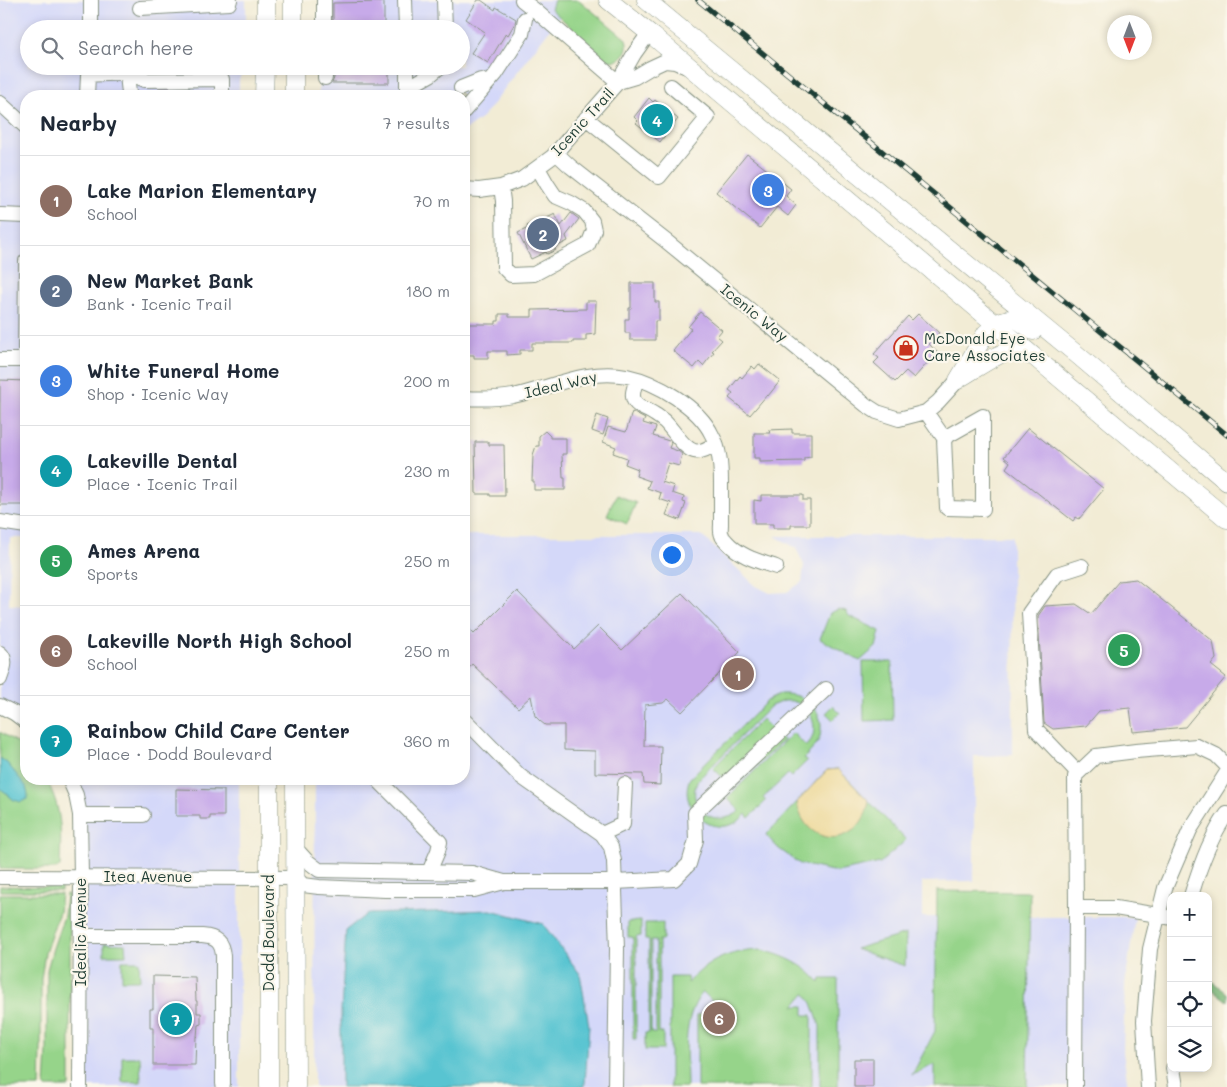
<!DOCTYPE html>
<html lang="en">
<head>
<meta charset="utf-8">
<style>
	body { margin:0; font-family:Mali,sans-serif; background:#f2f2f3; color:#1f2937 }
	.controls { position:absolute; right:15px; bottom:15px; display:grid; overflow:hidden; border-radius:10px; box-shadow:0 2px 8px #0003 }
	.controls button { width:45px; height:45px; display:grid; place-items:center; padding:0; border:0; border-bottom:1px solid #e0e1e3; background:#fff; color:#1f2937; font:25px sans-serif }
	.compass { position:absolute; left:1107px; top:15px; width:45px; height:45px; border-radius:50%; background:#fff; box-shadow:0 2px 8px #0003; rotate:180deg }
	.you { position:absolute; left:671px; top:554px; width:18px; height:18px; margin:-12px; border:4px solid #fff; border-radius:50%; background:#1a73e8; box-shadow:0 0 0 8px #1a73e833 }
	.badge { display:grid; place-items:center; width:32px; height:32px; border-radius:50%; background:#b45309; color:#fff; font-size:16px; font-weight:700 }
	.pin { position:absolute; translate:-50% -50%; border:2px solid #fff; box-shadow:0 1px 5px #0006 }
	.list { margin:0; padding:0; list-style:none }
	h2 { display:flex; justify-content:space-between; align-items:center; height:65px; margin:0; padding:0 20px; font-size:21px }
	h2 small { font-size:16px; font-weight:400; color:#747a83 }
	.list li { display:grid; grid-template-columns:32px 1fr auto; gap:15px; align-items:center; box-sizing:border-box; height:90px; padding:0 20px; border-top:1px solid #e0e1e3 }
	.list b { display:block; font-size:19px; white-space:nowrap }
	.list p { margin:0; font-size:16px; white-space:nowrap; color:#747a83 }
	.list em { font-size:16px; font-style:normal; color:#747a83 }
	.icon { flex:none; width:28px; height:28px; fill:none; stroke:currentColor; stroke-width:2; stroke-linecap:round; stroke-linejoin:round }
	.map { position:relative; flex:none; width:1227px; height:1087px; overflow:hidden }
	.search { position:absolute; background:#fff; box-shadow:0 2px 8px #0003; left:20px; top:20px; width:450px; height:55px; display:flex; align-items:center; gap:12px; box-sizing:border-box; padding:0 18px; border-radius:28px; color:#747a83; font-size:19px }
	.panel { position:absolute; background:#fff; box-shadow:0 2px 8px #0003; left:20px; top:90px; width:450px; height:695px; border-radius:20px }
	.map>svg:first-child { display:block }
	.built { fill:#d4d8f9 }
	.green { fill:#96d48a; stroke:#5a885f; fill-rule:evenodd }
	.forest { fill:#78b676; stroke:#4c7a55 }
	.sand { fill:#eeda9e; stroke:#868c69 }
	.water { fill:#58c4d1; stroke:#3c8082 }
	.building { fill:#c7aae9 }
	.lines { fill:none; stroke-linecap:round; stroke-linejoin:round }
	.minor-tunnel { stroke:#c8c9b5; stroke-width:14; stroke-dasharray:14 7; stroke-linecap:butt }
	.minor-casing { stroke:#889484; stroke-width:16 }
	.major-casing { stroke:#889484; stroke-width:19 }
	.minor { stroke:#fff; stroke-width:14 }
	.major { stroke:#fff; stroke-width:18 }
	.rail-casing { stroke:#1f3d34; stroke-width:5.5 }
	.rail { stroke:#fbf7ec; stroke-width:4; stroke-dasharray:11; stroke-linecap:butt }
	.labels { text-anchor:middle; stroke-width:4.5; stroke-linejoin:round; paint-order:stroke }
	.street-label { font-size:15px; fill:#1f3d34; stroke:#fbf7ec }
	.poi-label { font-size:15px; fill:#1f3d34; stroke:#fbf7ec; text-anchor:start }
</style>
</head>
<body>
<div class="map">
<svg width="1227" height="1087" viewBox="0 0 1227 1087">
	<rect width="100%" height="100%" fill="#fbf7ec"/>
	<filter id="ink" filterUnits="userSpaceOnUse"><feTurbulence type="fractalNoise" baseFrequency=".02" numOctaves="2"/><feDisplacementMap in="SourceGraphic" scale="10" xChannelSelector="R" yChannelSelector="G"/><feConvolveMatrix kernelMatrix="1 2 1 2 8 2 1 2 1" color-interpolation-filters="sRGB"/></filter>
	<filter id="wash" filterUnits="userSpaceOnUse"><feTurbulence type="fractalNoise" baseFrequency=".0096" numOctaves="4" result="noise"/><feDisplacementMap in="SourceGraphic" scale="20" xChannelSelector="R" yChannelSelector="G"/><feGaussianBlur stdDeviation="1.12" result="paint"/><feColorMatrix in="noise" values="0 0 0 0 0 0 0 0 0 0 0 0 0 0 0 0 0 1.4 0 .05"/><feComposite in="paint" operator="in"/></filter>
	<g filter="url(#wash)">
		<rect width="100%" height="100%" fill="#f2ecd5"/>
		<!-- built -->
		<path class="built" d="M0 0H246V29H29V66H244L239 80V96H26V538H10L9 605 26 606V722L0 706Z
			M319 0H563L569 4 482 118 464 131V96H319V66H461V29H319Z
			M464 535H701L756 586 770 593 787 592 802 582 804 565 796 548 775 536H1012L1013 755 974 756V881L922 882V917H1135L1125 984 1123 1052 1128 1087H314L315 779H464Z
			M69 779H239V1087H80L81 877Z"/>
		<!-- green -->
		<path class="green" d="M554 0H579L626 39C629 50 626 52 618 60L608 61 551 9Z
			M616 495 636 503 627 524 607 515Z
			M839 609 846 611 849 616 880 631 876 647 860 661 820 639 830 613Z
			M863 662H892L893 720 864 721Z
			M780 694C800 693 818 703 821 724 821 730 821 737 817 743 814 749 809 753 804 758L807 761 791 777 788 774 763 798 766 801 749 818 746 814C742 818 738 822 733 824 706 835 678 805 690 778L767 701ZM783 701C787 701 791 700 795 702 813 707 821 733 806 746L793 733 727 798 740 811C715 831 684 807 698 780L771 706Z
			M833 706 840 713 833 720 826 713Z
			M762 719 783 740 733 788 713 768Z
			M0 732 16 742 26 751V779H46C63 810 61 833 60 867L53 869H0V788L14 800 16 774 7 763 0 758Z
			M838 769 906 840 880 863 837 872 800 864 778 848 766 835 827 770Z
			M0 886 55 887H61V891H0Z
			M937 891 1030 892 1027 1087H935V1064L912 1075 935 1031Z
			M0 894H61L59 912 45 953 41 979V1049L40 1087H0Z
			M66 894H68L70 901V1087H45L47 1051V970L53 948 64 916Z
			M641 921V936L636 937V1039H633V937H628V922Z
			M645 923H663V940H659V1033H663V1050H645V1033H649V940H645ZM651 940H656V1033H651Z
			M906 934 905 966 855 949Z
			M104 943 125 944 126 955H104Z
			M762 950C784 956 805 964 820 983L821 979H838V1087H820V1026L812 1003 805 993 794 1006H804V1015H812V1087H697V1015L705 1014V1006L716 1005 703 992C681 1018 687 1055 687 1087H670V977H687L688 983C709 959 730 951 762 950Z
			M122 961H139L140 980H122Z
			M122 1057H140L141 1082H122Z"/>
		<!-- forest -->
		<path class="forest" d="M1208 978 1227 993V1001L1208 986Z"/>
		<!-- sand -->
		<path class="sand" d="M838 769 869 801C862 848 805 851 797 802L827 770Z"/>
		<!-- water -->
		<path class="water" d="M0 758 7 763 26 786 28 795 27 799 21 802 14 800 0 788Z
			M491 910 543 924 580 974 589 1026 585 1083 583 1087H341V1011L346 930 367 914Z"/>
		<g id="blocks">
			<!-- building -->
			<path class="building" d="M478 0H481L495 10 496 7 516 19 515 23 508 35 506 33 488 63 471 53 485 32 466 19Z
				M384 2V26H333V3Z
				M334 66H389V83H332L334 78Z
				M190 88V96H159V89Z
				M649 98 653 102 655 100 678 119 660 142 636 123 638 121 634 117Z
				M747 154 791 189 786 196 796 205 788 216 777 207 760 228 716 192Z
				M571 213 579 219 566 236 568 241 554 248 556 250 547 254 546 252 531 259 518 233 528 228 527 226 540 220 541 221 555 214 561 226Z
				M631 283H655V302H659V321H655V340H630V333H625V319H629V308H631Z
				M586 301H596L595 334 586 335V341H573V343H532V350H520V354L507 355V351H488V358H474V355H464V324H496V321H499V314H509V317H532V310L586 309Z
				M700 312 722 330 717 336 722 340 712 351 714 352 703 366 699 362 694 368 673 351 691 329 688 327Z
				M918 314 939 333 929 344 937 352 914 378 906 371 895 382 874 363 879 358 874 354 908 316 912 320Z
				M759 364 780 381 768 396 767 395 750 415 729 398 733 393 729 390 740 376 742 378 752 366 755 369Z
				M0 380 26 381V505H0Z
				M632 412 645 419 643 423 656 427 653 436 669 441 671 443 669 448 678 451 682 454 679 466 668 463 662 482 674 486 672 493 684 497 683 502 686 503 680 520 666 515 671 503 659 499 661 493 647 488 650 481 636 476 638 469 625 464 627 458 613 453 616 447 603 442 608 427 626 432Z
				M597 415 608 419 603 435 592 431Z
				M1028 428 1104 489 1079 519 1076 517 1073 521 1006 468 1010 462 1004 457Z
				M792 429V433H811V457L804 458V461L760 462V458H754V433H771L768 430Z
				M545 431 550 436V438H566V454H562L563 478H565V490H534V481H532L533 455 536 446H539V436Z
				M475 442H489V445H504L505 496H490V494H476Z
				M761 495H803V500H810V525H791V528H773V524H754V500L761 501Z
				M1136 579 1213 641 1216 659 1211 665 1226 677 1185 727 1133 732 1130 708 1099 711 1086 726 1053 729 1044 723 1038 616 1045 606 1076 604 1091 614 1119 581Z
				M517 591 574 649 598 626 622 650 682 593 740 652 682 712 668 699 663 703 645 705 644 746H661L660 785 644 784 643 774 595 773V751L564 750V725H545L540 721 535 716 531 696 518 708 472 664 464 674V624L474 634Z
				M176 789 224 790V816H210V819H200V816H176Z
				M153 976 195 977 196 1001H197V1013H201V1024L198 1025 197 1037 196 1036 195 1065H153V1028H150V1009H153Z
				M854 1059H873V1087H854Z"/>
		</g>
	</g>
	<g filter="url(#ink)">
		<use href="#blocks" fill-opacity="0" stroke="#889484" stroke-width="1"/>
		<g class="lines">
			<!-- minor-tunnel -->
			<path class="minor-tunnel" d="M464 100 466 97"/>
			<!-- minor casing -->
			<g class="minor-casing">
				<path id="minor" d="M324 0V29
					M405 0 406 29
					M444 0 445 29
					M522 0 536 11 618 82
					M140 8 229 3 230 0
					M91 29V0
					M325 66V78
					M407 66V96
					M127 75 129 93 128 96
					M618 82 635 77 650 68 665 61 675 62 687 67
					M407 88 430 75 441 66
					M461 88 481 80
					M87 96 88 75C106 74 128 71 144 80L222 79V96
					M0 103 26 127
					M464 111 496 74 522 34 525 19
					M586 118 659 177 708 117 671 86
					M556 153 570 166 666 241 866 405 877 412 899 419 926 412 938 402 958 380
					M501 187 503 201 504 268 511 275 534 274 588 245 594 230 592 221 584 211 571 203 555 196 547 184 538 168
					M464 189 479 190 501 187 522 179 552 157 618 82 634 54 649 33
					M0 215 26 216
					M0 360H26
					M25 360 26 261
					M637 379C635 386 630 395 635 402 639 408 649 410 654 414 658 416 661 419 664 421 673 429 683 448 694 451 702 453 710 447 716 443
					M464 398C480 399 497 399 513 396 551 388 587 368 627 376 656 382 699 407 712 435 720 449 721 466 721 483 721 496 721 510 721 524 721 527 720 533 722 535 722 538 725 539 726 541 739 556 758 561 776 567
					M926 412 944 438 947 508 983 509V416L944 438
					M0 522 26 526
					M0 653C8 660 3 670 0 679
					M0 706 14 713 26 722
					M464 719 520 776 602 834 611 847 614 861 617 949 615 1087
					M1078 773 1036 729 1029 613 1057 574 1082 566
					M69 779 76 795 80 815 81 877 80 1087
					M379 779V781L440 842 438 851 429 872
					M80 815H143
					M602 834 623 824 625 784
					M296 849 306 860 319 870 472 873 504 882
					M0 877 296 878 303 885 319 887 385 890H474L504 882H615L674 879 689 864 696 840 695 813 826 689
					M1191 896C1199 869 1210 837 1227 814
					M1076 908H1115L1158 915 1171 918
					M81 936H202C216 937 222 942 223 956V1084
					M1173 1068 1176 1087
					M1075 1087 1076 908 1075 776 1096 756 1136 751 1197 746 1216 755 1227 766
					M1148 1087 1144 1021 1150 949 1165 888 1190 830 1227 772"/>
			</g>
			<!-- major casing -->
			<g class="major-casing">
				<path id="major" d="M293 0V29
					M608 0 653 36 1227 519
					M646 0 727 67 1074 352 1227 482
					M266 29V0
					M294 66V96
					M264 96 265 66
					M960 378C973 371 1002 349 1016 350 1022 350 1026 354 1031 356
					M958 380 986 333 1002 321 1009 319H1017L1033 331
					M295 779 296 1087
					M269 1087V779"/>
			</g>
			<!-- minor -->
			<use href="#minor" class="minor"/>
			<!-- major -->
			<use href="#major" class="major"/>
			<!-- rail casing -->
			<g class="rail-casing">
				<path id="rail" d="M698 0 1227 435"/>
			</g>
			<!-- rail -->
			<use href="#rail" class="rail"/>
		</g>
	</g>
	<!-- icons -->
	<defs>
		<g id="shop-ring" transform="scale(1.25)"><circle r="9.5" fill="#fbf7ec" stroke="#c8321e" stroke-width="1.5"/><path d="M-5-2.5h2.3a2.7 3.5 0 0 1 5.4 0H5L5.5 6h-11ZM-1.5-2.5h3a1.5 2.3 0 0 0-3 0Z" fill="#c8321e"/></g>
	</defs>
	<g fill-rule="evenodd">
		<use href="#shop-ring" x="906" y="348"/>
	</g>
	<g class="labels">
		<!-- street labels -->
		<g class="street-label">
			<text transform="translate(583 122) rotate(-48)" y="5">Icenic Trail</text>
			<text transform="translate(754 313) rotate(39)" y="5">Icenic Way</text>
			<text transform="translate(561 385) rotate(-13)" y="5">Ideal Way</text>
			<text x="148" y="882">Itea Avenue</text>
			<text transform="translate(81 932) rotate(-90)" y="5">Idealic Avenue</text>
			<text transform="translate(269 933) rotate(-90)" y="5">Dodd Boulevard</text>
		</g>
		<!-- poi labels -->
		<g class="poi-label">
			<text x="924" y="344">McDonald Eye<tspan x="924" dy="17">Care Associates</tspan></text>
		</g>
	</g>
</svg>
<div class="controls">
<button>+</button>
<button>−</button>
<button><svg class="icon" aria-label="locate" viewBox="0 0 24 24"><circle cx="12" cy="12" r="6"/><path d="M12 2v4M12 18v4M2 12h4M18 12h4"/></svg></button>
<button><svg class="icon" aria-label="layers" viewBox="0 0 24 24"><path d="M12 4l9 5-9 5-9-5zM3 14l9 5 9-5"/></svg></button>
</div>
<svg class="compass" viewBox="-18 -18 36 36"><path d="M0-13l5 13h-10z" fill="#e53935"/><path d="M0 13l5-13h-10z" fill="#747a83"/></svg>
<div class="you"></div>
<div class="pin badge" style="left:738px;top:674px;background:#8d6e63">1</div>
<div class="pin badge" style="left:543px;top:234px;background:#5c6f8a">2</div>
<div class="pin badge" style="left:768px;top:190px;background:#3f7fe0">3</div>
<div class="pin badge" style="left:657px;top:120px;background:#0f9aa8">4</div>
<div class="pin badge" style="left:1124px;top:650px;background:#2e9e5b">5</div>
<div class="pin badge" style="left:719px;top:1018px;background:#8d6e63">6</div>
<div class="pin badge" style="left:176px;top:1019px;background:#0f9aa8">7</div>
<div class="search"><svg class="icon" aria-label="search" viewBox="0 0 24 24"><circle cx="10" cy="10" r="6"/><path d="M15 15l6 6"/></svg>Search here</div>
<section class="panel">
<h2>Nearby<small>7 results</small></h2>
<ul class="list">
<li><span class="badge" style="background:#8d6e63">1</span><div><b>Lake Marion Elementary</b><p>School</p></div><em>70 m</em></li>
<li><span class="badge" style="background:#5c6f8a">2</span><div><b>New Market Bank</b><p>Bank · Icenic Trail</p></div><em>180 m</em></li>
<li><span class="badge" style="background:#3f7fe0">3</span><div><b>White Funeral Home</b><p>Shop · Icenic Way</p></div><em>200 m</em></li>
<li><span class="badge" style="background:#0f9aa8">4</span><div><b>Lakeville Dental</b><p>Place · Icenic Trail</p></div><em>230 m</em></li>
<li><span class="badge" style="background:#2e9e5b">5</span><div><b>Ames Arena</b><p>Sports</p></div><em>250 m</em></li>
<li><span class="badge" style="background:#8d6e63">6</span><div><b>Lakeville North High School</b><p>School</p></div><em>250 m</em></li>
<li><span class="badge" style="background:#0f9aa8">7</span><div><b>Rainbow Child Care Center</b><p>Place · Dodd Boulevard</p></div><em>360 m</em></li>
</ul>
</section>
</div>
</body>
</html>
